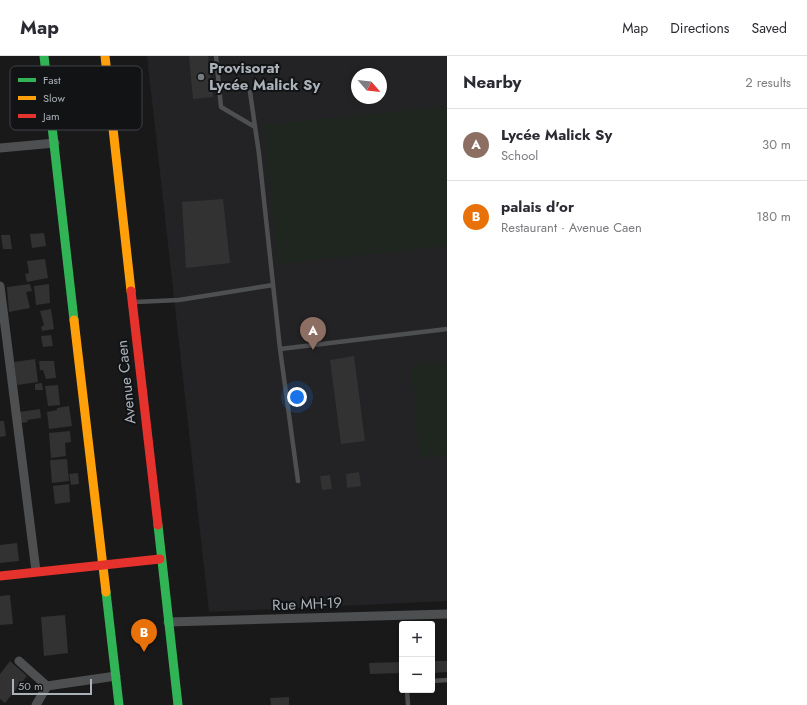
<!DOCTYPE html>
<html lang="en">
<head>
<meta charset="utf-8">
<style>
	body { margin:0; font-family:Jost,sans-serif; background:#f2f2f3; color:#2b2b33 }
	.controls { position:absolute; right:12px; bottom:12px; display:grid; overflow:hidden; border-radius:4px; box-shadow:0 2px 6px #0003 }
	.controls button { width:36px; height:36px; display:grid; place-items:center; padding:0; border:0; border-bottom:1px solid #e1e1e2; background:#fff; color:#2b2b33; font:20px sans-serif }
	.compass { position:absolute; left:351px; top:12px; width:36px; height:36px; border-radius:50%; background:#fff; box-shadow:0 2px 6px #0003; rotate:118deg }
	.scale { position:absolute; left:12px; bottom:10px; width:80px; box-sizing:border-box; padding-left:4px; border:2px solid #aab1b9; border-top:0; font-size:11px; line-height:14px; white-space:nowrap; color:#aab1b9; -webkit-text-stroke:3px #121315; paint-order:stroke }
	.you { position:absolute; left:297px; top:341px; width:14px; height:14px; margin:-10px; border:3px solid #fff; border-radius:50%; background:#1a73e8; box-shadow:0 0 0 6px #1a73e833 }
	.badge { display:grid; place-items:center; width:26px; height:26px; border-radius:50%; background:#777c81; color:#fff; font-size:13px; font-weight:700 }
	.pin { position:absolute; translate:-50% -33px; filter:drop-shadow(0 1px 2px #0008) }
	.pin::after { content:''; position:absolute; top:21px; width:14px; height:12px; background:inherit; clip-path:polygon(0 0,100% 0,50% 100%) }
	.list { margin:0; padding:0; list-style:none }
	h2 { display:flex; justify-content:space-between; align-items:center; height:52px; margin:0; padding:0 16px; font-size:17px }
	h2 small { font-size:13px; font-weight:400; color:#7c7c81 }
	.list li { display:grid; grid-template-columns:26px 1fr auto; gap:12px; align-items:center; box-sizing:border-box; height:72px; padding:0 16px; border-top:1px solid #e1e1e2 }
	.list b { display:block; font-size:15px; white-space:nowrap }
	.list p { margin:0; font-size:13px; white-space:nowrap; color:#7c7c81 }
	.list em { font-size:13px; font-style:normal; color:#7c7c81 }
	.map { position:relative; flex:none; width:447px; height:649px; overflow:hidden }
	header { display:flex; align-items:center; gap:24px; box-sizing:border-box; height:56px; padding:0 20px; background:#fff; border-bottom:1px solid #e1e1e2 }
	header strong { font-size:19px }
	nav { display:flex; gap:22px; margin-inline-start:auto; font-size:14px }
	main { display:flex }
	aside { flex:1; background:#fff }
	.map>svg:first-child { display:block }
	.built { fill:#232325; fill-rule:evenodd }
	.green { fill:#1f261f }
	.building { fill:#323233 }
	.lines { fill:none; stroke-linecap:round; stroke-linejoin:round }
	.lane { stroke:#4d4f51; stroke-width:4.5 }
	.street { stroke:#4d4f51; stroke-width:9 }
	.fast { stroke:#30b455; stroke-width:9 }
	.slow { stroke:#ff9f0a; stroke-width:9 }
	.jam { stroke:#e5322d; stroke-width:9 }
	.poi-dot { fill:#777c81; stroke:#121315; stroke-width:1.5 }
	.labels { text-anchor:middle; stroke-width:4; stroke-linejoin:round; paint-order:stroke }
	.poi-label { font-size:15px; font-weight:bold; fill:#aab1b9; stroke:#121315; text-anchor:start }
	.street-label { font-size:15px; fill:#aab1b9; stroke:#121315 }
	.key { fill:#121315; stroke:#404246; stroke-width:1 }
	.key-label { font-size:11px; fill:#aab1b9 }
</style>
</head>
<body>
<header>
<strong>Map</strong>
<nav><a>Map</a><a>Directions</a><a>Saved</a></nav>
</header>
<main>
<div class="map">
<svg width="447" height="649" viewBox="0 0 447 649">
	<rect width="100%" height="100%" fill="#191919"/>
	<!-- built -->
	<path class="built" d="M147 0H447V545L209 556ZM357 18H381V42H357Z"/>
	<!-- green -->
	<path class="green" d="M447 50V190L278 208 264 69Z
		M447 305V399L420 402 411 310Z"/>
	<!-- building -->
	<path class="building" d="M189 0H208L213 41 193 43Z
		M223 143 230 207 186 212 182 146Z
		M44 177 46 190 32 192 30 178Z
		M1 179H10L12 193H3Z
		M45 203 48 222 27 226 25 218 29 217 27 205Z
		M30 228 32 235 26 236 30 252 9 256 7 231Z
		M49 228 50 247 36 249 34 230Z
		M51 253 54 273 42 275 41 271 44 269 40 255Z
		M51 279 53 290 43 291 41 280Z
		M354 300 365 385 341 388 330 304Z
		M35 303 38 326 17 329 14 306Z
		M39 305H54L56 322 46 323 43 314H40Z
		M42 327 43 334H35V328Z
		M58 329 60 349 48 350 45 330Z
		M69 350 72 370 49 373 47 356 57 354V352Z
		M40 353 41 362 27 364 28 366 20 367 19 356Z
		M0 365H4L6 380 0 381Z
		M70 375 71 386 65 387 66 400 51 402 49 377Z
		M67 403 69 425 52 427 50 404Z
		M359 416 361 430 347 432 346 418Z
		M78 417 79 428 71 429 69 418Z
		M330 419 332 433 322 434 320 420Z
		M69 428 70 446 55 448 53 430Z
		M17 487 19 505 0 507V489Z
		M10 539 13 568 0 569V540Z
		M65 559 68 597 44 600 41 561Z
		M10 605 27 620 5 647 0 643V618Z
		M432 605H447V616L432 617Z
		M402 606V617L370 618 369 607Z
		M289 641V649H271L270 642Z"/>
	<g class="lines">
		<!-- lane -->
		<path class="lane" d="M216 0 221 51 255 71
			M250 36 259 98 280 293 298 425
			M135 246 179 244 273 229
			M280 293 447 273
			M432 625 447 624
			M407 634 408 649"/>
		<!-- street -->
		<path class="street" d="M0 92 55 87
			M0 230 36 515
			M168 566 447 558
			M19 605 47 630 116 620
			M36 649 47 630"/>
		<!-- fast -->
		<path class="fast" d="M44 0 74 264
			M158 469 178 649
			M106 536 119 649"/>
		<!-- slow -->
		<path class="slow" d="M105 0 131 235
			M74 264 106 536"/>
		<!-- jam -->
		<path class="jam" d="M131 235 158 469
			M0 520 160 503"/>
	</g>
	<!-- markers -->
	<circle class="poi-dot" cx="201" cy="21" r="4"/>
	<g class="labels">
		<!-- poi labels -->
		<g class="poi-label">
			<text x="209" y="17">Provisorat<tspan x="209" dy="17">Lycée Malick Sy</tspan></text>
		</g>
		<!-- street labels -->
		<g class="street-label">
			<text transform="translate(126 326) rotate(-96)" y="5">Avenue Caen</text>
			<text transform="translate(307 548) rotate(-2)" y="5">Rue MH-19</text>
		</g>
	</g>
	<!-- legend -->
	<rect x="10" y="10" width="132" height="64" rx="6" class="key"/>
	<rect x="18" y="22" width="18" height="4" fill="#30b455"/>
	<rect x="18" y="40" width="18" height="4" fill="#ff9f0a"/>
	<rect x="18" y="58" width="18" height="4" fill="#e5322d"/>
	<g class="key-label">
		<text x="43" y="28">Fast</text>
		<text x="43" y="46">Slow</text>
		<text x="43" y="64">Jam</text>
	</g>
</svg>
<div class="controls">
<button>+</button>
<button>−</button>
</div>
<svg class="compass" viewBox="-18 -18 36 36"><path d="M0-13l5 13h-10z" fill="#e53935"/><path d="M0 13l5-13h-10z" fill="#7c7c81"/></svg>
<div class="scale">50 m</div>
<div class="you"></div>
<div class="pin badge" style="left:313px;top:294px;background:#8d6e63">A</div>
<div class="pin badge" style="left:144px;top:596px;background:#e8710a">B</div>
</div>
<aside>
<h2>Nearby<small>2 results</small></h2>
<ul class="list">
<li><span class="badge" style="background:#8d6e63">A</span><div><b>Lycée Malick Sy</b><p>School</p></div><em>30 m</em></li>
<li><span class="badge" style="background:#e8710a">B</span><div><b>palais d'or</b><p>Restaurant · Avenue Caen</p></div><em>180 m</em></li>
</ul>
</aside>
</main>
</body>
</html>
